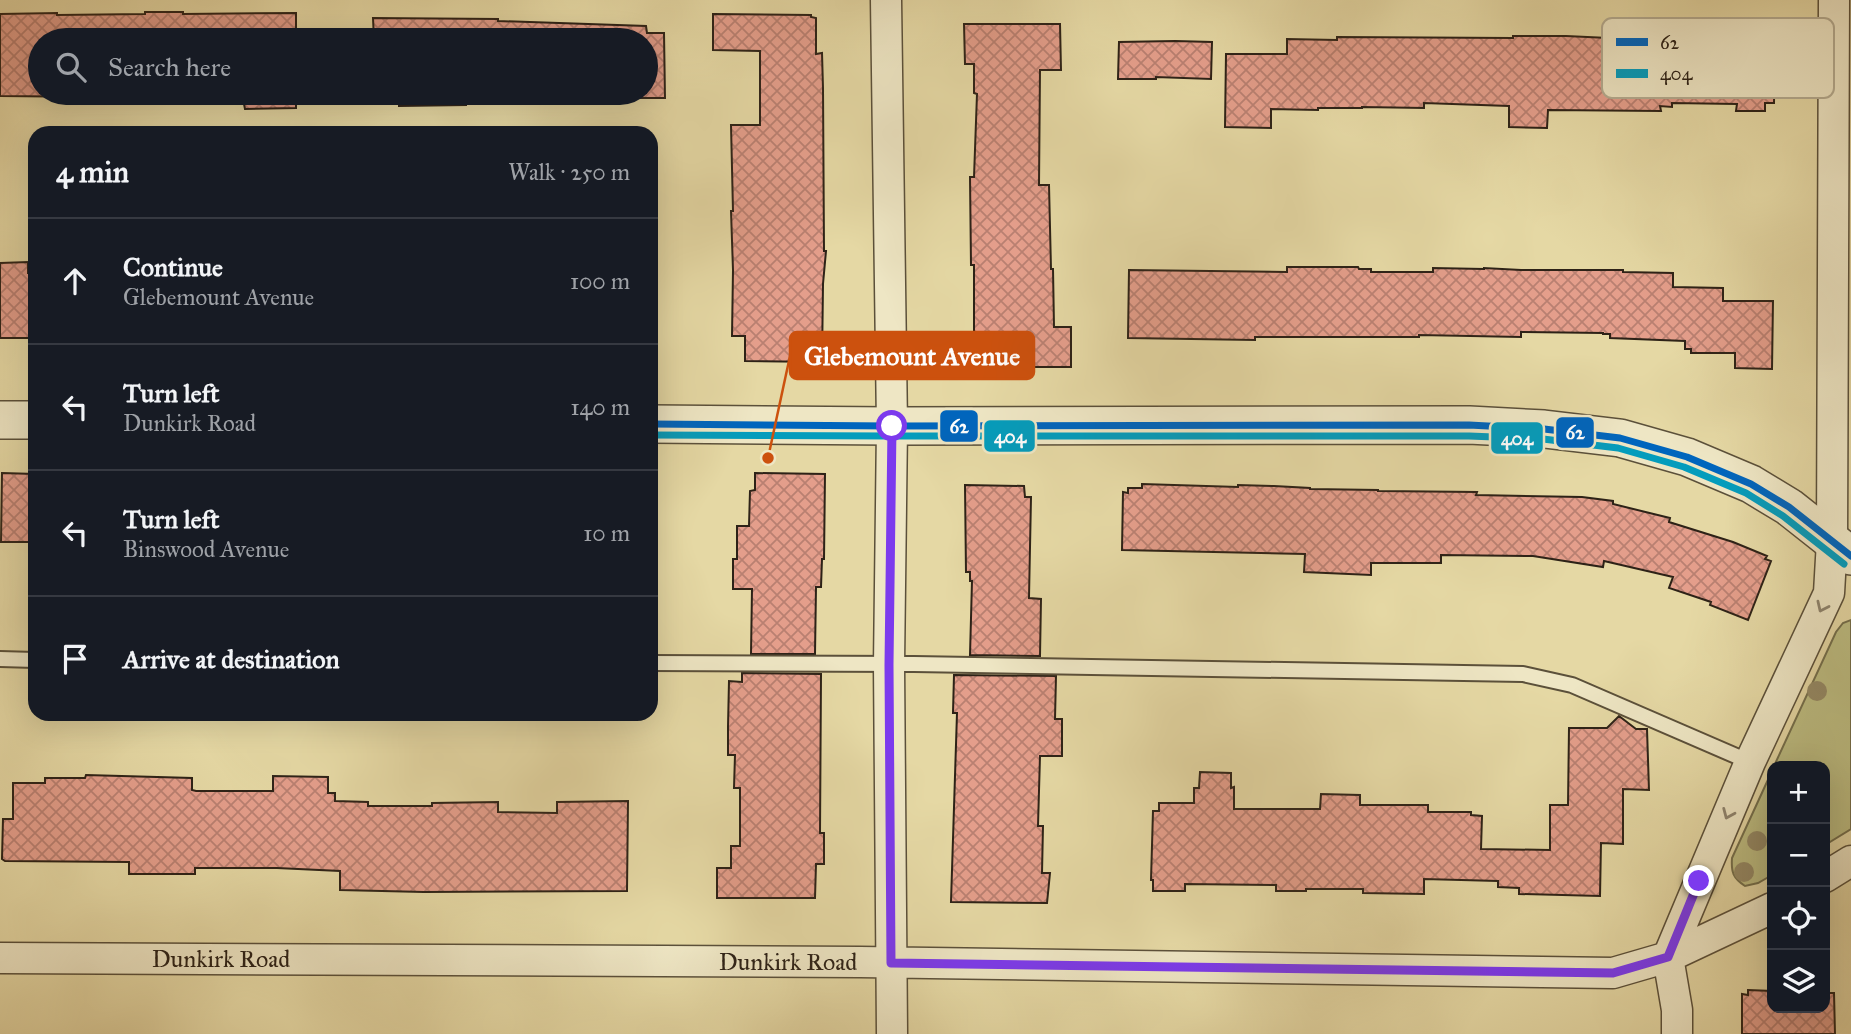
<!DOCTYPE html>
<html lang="en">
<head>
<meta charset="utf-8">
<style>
	body { margin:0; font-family:"IM FELL Great Primer",serif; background:#20242c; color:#f1f3f6 }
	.controls { position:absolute; right:21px; bottom:21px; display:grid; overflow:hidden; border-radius:14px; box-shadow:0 7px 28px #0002 }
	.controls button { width:63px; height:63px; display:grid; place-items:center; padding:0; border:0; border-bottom:2px solid #363941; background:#171b24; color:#f1f3f6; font:35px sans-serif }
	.stop { position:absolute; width:21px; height:21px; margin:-16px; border:5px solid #7c3aed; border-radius:50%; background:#fff }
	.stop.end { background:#7c3aed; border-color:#fff; box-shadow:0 2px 7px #0008 }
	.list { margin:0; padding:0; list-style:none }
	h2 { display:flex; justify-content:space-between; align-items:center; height:91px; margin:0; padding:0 28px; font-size:30px }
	h2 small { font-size:23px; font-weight:400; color:#9ea1a6 }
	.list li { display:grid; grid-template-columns:46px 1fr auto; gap:21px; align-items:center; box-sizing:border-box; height:126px; padding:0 28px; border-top:2px solid #363941 }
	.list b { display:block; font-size:26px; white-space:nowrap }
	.list p { margin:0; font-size:23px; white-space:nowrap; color:#9ea1a6 }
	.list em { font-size:23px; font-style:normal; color:#9ea1a6 }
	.icon { flex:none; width:38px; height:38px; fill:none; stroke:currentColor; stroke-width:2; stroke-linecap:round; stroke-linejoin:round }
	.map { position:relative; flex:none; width:1851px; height:1034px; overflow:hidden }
	.search { position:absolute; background:#171b24; box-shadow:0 7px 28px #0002; left:28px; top:28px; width:630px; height:77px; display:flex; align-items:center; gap:18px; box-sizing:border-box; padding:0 24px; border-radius:38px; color:#9ea1a6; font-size:26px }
	.panel { position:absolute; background:#171b24; box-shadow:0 7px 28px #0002; left:28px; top:126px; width:630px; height:595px; border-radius:21px }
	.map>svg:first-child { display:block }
	.park { fill:#bcbc81; stroke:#746f4c; stroke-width:2 }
	.building { fill:url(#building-cross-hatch); stroke:#2d2217; stroke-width:2 }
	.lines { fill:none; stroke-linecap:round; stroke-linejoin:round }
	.service-casing { stroke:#5b503a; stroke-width:18 }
	.minor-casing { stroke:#5b503a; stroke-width:33 }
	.tertiary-casing { stroke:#5b503a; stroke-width:40 }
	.service { stroke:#eee6c4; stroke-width:14 }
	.minor { stroke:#eee6c4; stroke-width:30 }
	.tertiary { stroke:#eee6c4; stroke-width:37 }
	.bus-1-casing { stroke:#eee6c4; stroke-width:12 }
	.bus-2-casing { stroke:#eee6c4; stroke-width:12 }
	.bus-1 { stroke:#0065bd; stroke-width:7 }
	.bus-2 { stroke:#049cbc; stroke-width:7 }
	.tree { fill:#948965 }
	.oneway { stroke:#8e846e }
	.route { stroke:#7c3aed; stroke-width:9 }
	.labels { text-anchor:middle; stroke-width:5; stroke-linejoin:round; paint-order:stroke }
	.street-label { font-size:24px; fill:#2d2217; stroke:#eee6c4 }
	.key { fill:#eee6c4; stroke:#b4ab90; stroke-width:2 }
	.key-label { font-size:19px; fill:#2d2217 }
	.leader { fill:none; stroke:#cc510e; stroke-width:2.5 }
	.callout-dot { fill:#cc510e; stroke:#eee6c4; stroke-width:2.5 }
	.callout { fill:#cc510e; stroke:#cc510e; stroke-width:2.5 }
	.callout-label { font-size:26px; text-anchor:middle; font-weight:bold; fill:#fff }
	.line-badge { stroke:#eee6c4; stroke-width:2.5 }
	.badge-label { font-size:19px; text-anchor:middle; font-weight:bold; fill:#fff }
</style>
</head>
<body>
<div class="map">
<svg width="1851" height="1034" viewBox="0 0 1851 1034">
	<defs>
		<pattern id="building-cross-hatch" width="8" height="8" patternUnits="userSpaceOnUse" patternTransform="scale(1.75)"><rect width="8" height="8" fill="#e49e8b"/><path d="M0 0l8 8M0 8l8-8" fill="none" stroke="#b98071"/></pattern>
	</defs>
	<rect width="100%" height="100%" fill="#e5d8a4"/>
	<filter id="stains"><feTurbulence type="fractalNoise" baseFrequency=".00286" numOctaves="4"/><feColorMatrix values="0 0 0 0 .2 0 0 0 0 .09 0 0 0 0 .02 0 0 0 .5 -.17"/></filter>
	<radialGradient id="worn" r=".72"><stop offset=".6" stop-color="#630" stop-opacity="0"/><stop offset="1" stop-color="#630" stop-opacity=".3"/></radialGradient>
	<!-- park -->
	<path class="park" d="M1851 620V829L1825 845V766H1774L1836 632 1843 623Z
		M1772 771V875L1758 883 1745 886C1733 878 1731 872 1732 858Z"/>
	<!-- building -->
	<path class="building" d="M145 12H183V14L296 13V40H40V93H296V108L245 109 244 104 183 98V101H100V97L0 96V14L57 13V15L145 14Z
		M713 14 811 15V17L816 18V54L822 53 823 88 824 251H826L823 284 822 362 745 361V336H732L733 270 731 211H733L731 125H760V51L713 50Z
		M373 18 498 19V21L646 26 647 33H664L665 98H611V101L580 100V93H646V40H374Z
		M964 24H1060L1061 70H1040L1039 185H1049L1051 269H1053L1054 327H1071V367H979V358H974V265H971L970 177H974L977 94 974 93V64H965Z
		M1738 25H1763V48L1775 49 1774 103H1765V111H1736L1737 104 1672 103V107L1660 106 1661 111 1548 110 1547 128 1509 127V106L1424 103V108L1362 107V108H1318V110L1271 109V128L1225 127 1226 54H1287V39L1337 40V37L1513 38V36H1566L1737 44Z
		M1175 41 1212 42 1211 79 1156 77V79H1118L1119 42Z
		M377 93H491H469V100H466V105L399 106V98H377Z
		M28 262V273H35V338H0V263Z
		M1287 267H1358L1359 269H1371V272H1433V268L1484 269V268L1521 270H1623V272L1673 273V287L1723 288V301H1773L1772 369 1735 368V353H1691V349H1685V341L1610 338V334H1603V333L1521 332V337L1419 335V337H1255V340L1128 338 1129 270 1287 272Z
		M2 473 35 474V542H1Z
		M755 473 825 474 824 559H822L821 587H816L815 654H751L752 589H733V559H737V526H749L750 491 755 490Z
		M1142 484 1238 487V485L1274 486 1310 488V489L1378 490V491L1477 492 1476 495 1582 497 1613 501V504L1670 518 1669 522 1733 542 1767 556 1765 559 1771 561 1748 620 1710 605 1711 602 1669 588 1673 577 1604 561 1603 567 1533 556 1441 555V563H1371V575L1304 572 1305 554 1122 550 1123 492 1128 493V488H1142Z
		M965 485 1024 486 1025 497H1031L1029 598 1041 599 1040 656 970 655 972 581H970V572H966Z
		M742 673 821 674 820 833H824V864H816L815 898H717V868H731V846H740V788H734L735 755H728V727L729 681 742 682Z
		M954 675 1056 676 1055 719H1062V756H1040L1038 826H1043L1042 873H1050L1047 903 951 902 957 713H953Z
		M1619 716 1636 729H1647L1649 790 1623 789V844L1601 843 1600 896 1519 894V888L1498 887V881L1424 879V894L1363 893V889H1306V891H1276V885L1185 884V891H1153V880H1151L1153 811H1159V803H1194V788H1199L1200 772 1231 773V788L1234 787V809H1320L1321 794 1360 795V805H1428V812H1471V815L1482 816 1481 849 1550 850V805H1568L1569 728H1607Z
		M86 775 192 778V790L196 791H273V776L328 777V793H335V801L368 802V806H432V803L498 802V812L557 813V802L628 801 627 891 424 892 340 890V871L277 868H195V874H129V862L5 861 2 859 3 819H13V783H45V778H85Z
		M1748 990 1772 991V1008H1825V993H1834L1835 1034H1742V994L1748 995Z"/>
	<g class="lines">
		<!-- service casing -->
		<g class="service-casing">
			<path id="service" d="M0 659 35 660
				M651 663 914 664 1523 674 1572 685 1750 762"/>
		</g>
		<!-- minor casing -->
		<g class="minor-casing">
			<path id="minor" d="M886 0 892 426 889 665 892 1034
				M1825 877 1851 861
				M0 958 860 962 1613 973 1668 957 1772 908
				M1677 1034V1010L1668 957 1750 762 1829 593 1832 541 1834 0"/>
		</g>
		<!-- tertiary casing -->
		<g class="tertiary-casing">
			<path id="tertiary" d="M0 420H35
				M651 424 892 426 1469 425 1544 429 1620 438 1687 457 1751 484 1789 507 1851 556"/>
		</g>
		<!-- service -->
		<use href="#service" class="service"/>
		<!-- minor -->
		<use href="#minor" class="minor"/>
		<!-- tertiary -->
		<use href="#tertiary" class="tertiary"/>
		<!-- bus-1 casing -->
		<g class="bus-1-casing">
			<path id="bus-1" d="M651 424 892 426 1469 425 1544 429 1620 438 1687 457 1751 484 1789 507 1851 556"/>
		</g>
		<!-- bus-2 casing -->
		<g class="bus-2-casing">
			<path id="bus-2" d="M651 435 892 436H1469L1543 439 1618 448 1684 467 1746 493 1783 516 1844 564"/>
		</g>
		<!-- bus-1 -->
		<use href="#bus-1" class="bus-1"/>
		<!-- bus-2 -->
		<use href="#bus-2" class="bus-2"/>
	</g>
	<!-- trees -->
	<g class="tree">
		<circle cx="1817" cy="691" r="10"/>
		<circle cx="1757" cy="841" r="10"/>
		<circle cx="1744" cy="872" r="10"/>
	</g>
	<!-- one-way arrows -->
	<defs><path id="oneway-chevron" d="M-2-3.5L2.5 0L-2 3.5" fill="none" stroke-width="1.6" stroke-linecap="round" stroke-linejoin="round" transform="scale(1.75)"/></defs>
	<g class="oneway">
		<use href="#oneway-chevron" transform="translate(1822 607) rotate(115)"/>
		<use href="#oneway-chevron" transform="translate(1728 814) rotate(113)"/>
	</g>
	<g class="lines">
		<!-- route -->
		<path class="route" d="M892 426 889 665 891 963 1613 973 1668 957 1699 881"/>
	</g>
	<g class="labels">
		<!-- street labels -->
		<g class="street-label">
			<text x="221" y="967">Dunkirk Road</text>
			<text x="788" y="970">Dunkirk Road</text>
		</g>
	</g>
	<!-- legend -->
	<rect x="1602" y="18" width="232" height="80" rx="10" class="key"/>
	<rect x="1616" y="38" width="32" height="8" fill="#0065bd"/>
	<rect x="1616" y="69" width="32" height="9" fill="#049cbc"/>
	<g class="key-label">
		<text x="1660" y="49">62</text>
		<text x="1660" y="80">404</text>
	</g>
	<!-- callouts -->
	<path class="leader" d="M768 458L790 356"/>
	<circle class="callout-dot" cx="768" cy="458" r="7"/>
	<rect class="callout" x="790" y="332" width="244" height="47" rx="7"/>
	<g class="callout-label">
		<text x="912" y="365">Glebemount Avenue</text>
	</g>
	<g class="line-badge">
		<rect x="939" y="409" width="40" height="34" rx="7" fill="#0065bd"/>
		<rect x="1555" y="416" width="40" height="33" rx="7" fill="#0065bd"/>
		<rect x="983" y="419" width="53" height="34" rx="7" fill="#049cbc"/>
		<rect x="1490" y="421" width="54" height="34" rx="7" fill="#049cbc"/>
	</g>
	<g class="badge-label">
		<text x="959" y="433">62</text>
		<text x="1575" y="439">62</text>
		<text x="1010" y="443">404</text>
		<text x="1517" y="445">404</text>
	</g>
	<rect width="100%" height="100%" filter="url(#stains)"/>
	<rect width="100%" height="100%" fill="url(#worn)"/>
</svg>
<div class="controls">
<button>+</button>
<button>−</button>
<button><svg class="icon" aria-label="locate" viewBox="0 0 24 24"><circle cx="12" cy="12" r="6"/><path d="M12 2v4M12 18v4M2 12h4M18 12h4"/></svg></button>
<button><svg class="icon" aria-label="layers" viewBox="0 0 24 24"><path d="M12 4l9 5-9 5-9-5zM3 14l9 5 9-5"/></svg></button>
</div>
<div class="stop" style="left:892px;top:426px"></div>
<div class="stop end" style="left:1699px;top:881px"></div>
<div class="search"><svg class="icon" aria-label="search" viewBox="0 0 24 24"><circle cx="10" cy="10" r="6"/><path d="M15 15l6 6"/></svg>Search here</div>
<section class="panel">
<h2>4 min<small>Walk · 250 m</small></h2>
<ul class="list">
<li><svg class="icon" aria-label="ahead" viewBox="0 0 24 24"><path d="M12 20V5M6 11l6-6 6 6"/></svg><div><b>Continue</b><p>Glebemount Avenue</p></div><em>100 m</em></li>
<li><svg class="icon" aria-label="left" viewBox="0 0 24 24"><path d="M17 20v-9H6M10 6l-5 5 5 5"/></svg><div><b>Turn left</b><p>Dunkirk Road</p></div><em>140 m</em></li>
<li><svg class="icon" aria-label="left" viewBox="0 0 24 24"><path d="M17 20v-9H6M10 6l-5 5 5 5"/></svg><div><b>Turn left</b><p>Binswood Avenue</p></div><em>10 m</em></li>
<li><svg class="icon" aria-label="arrive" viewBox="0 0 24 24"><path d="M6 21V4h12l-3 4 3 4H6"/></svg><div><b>Arrive at destination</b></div></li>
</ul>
</section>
</div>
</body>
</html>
